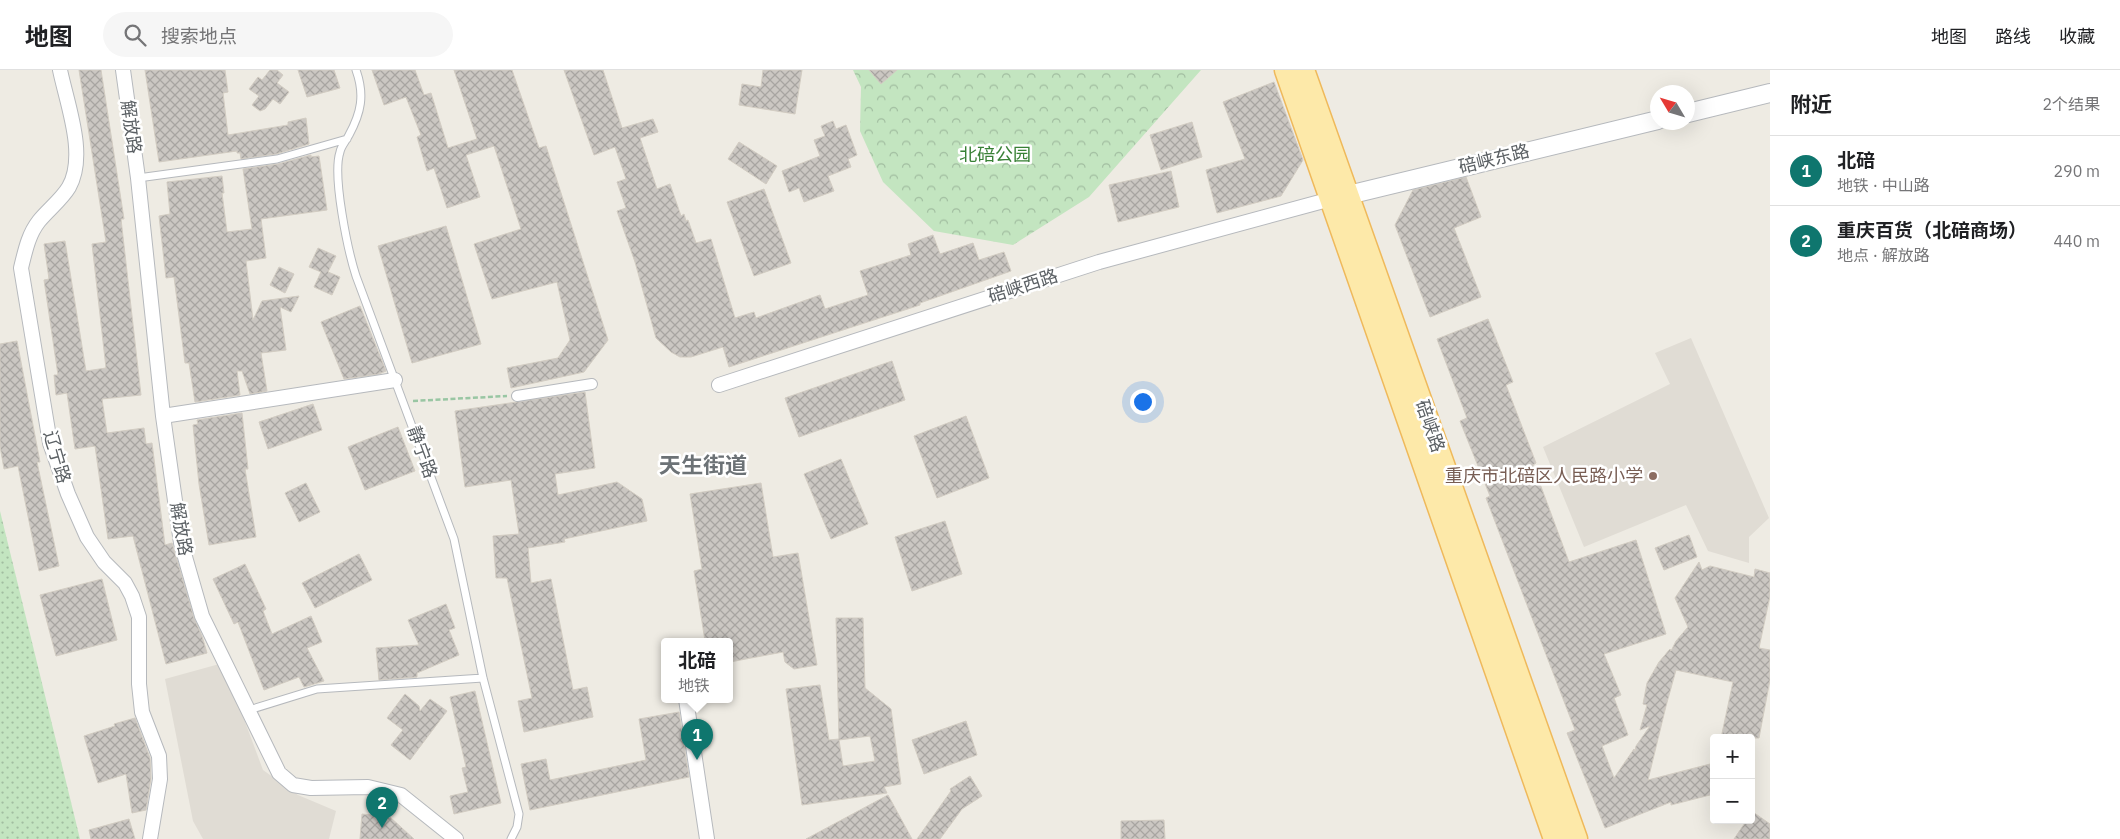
<!DOCTYPE html>
<html lang="zh">
<head>
<meta charset="utf-8">
<style>
	body { margin:0; font-family:"IBM Plex Sans","Noto Sans SC",sans-serif; background:#f6f6f6; color:#202124 }
	.controls { position:absolute; right:15px; bottom:15px; display:grid; overflow:hidden; border-radius:5px; box-shadow:0 5px 20px #0002 }
	.controls button { width:45px; height:45px; display:grid; place-items:center; padding:0; border:0; border-bottom:1px solid #e0e0e0; background:#fff; color:#202124; font:25px sans-serif }
	.compass { position:absolute; left:1650px; top:15px; width:45px; height:45px; border-radius:50%; background:#fff; box-shadow:0 5px 20px #0002; rotate:308deg }
	.you { position:absolute; left:1142px; top:331px; width:18px; height:18px; margin:-12px; border:4px solid #fff; border-radius:50%; background:#1a73e8; box-shadow:0 0 0 8px #1a73e833 }
	.badge { display:grid; place-items:center; width:32px; height:32px; border-radius:50%; background:#0f766e; color:#fff; font-size:16px; font-weight:700 }
	.pin { position:absolute; translate:-50% -41px; filter:drop-shadow(0 1px 2px #0008) }
	.pin::after { content:''; position:absolute; top:26px; width:18px; height:15px; background:inherit; clip-path:polygon(0 0,100% 0,50% 100%) }
	.popup { position:absolute; left:661px; top:568px; width:72px; height:65px; box-sizing:border-box; display:grid; place-content:center; border-radius:5px; background:#fff; filter:drop-shadow(0 1px 4px #0005); font-size:16px; white-space:nowrap; color:#757577 }
	.popup b { font-size:19px; color:#202124 }
	.popup::after { content:''; position:absolute; left:50%; top:100%; margin-left:-10px; border:10px solid transparent; border-top-color:#fff }
	.list { margin:0; padding:0; list-style:none }
	h2 { display:flex; justify-content:space-between; align-items:center; height:65px; margin:0; padding:0 20px; font-size:21px }
	h2 small { font-size:16px; font-weight:400; color:#757577 }
	.list li { display:grid; grid-template-columns:32px 1fr auto; gap:15px; align-items:center; box-sizing:border-box; height:70px; padding:0 20px; border-top:1px solid #e0e0e0 }
	.list b { display:block; font-size:19px; white-space:nowrap }
	.list p { margin:0; font-size:16px; white-space:nowrap; color:#757577 }
	.list em { font-size:16px; font-style:normal; color:#757577 }
	.icon { flex:none; width:28px; height:28px; fill:none; stroke:currentColor; stroke-width:2; stroke-linecap:round; stroke-linejoin:round }
	.map { position:relative; flex:none; width:1770px; height:769px; overflow:hidden }
	header { display:flex; align-items:center; gap:30px; box-sizing:border-box; height:70px; padding:0 25px; background:#fff; border-bottom:1px solid #e0e0e0 }
	header strong { font-size:24px }
	nav { display:flex; gap:28px; margin-inline-start:auto; font-size:18px }
	.search { width:350px; height:45px; background:#f6f6f6; display:flex; align-items:center; gap:12px; box-sizing:border-box; padding:0 18px; border-radius:28px; color:#757577; font-size:19px }
	main { display:flex }
	aside { flex:1; background:#fff }
	.map>svg:first-child { display:block }
	.education { fill:#e0dcd4 }
	.forest { fill:url(#forest-crowns) }
	.park { fill:url(#park-dots) }
	.building { fill:url(#building-cross-hatch); stroke:#d2ccc2; fill-rule:evenodd }
	.lines { fill:none; stroke-linecap:round; stroke-linejoin:round }
	.service-casing { stroke:#b6b9bd; stroke-width:9 }
	.pedestrian-casing { stroke:#b6b9bd; stroke-width:12 }
	.minor-casing { stroke:#b6b9bd; stroke-width:16 }
	.tertiary-casing { stroke:#b6b9bd; stroke-width:20 }
	.primary-casing { stroke:#efb95b; stroke-width:25 }
	.path { stroke:#99c6a3; stroke-width:2.5; stroke-dasharray:5 2.5; stroke-linecap:butt }
	.service { stroke:#fff; stroke-width:7 }
	.pedestrian { stroke:#fff; stroke-width:10 }
	.minor { stroke:#fff; stroke-width:14 }
	.tertiary { stroke:#fff; stroke-width:18 }
	.primary { stroke:#fde9a9; stroke-width:22 }
	.education-dot { fill:#8d6e63; stroke:#fff; stroke-width:2 }
	.labels { text-anchor:middle; stroke-width:5; stroke-linejoin:round; paint-order:stroke }
	.street-label { font-size:18px; fill:#5b6064; stroke:#fff }
	.park-label { font-size:18px; fill:#388135; stroke:#fff }
	.education-label { font-size:18px; fill:#785e54; stroke:#fff; text-anchor:end }
	.district-label { font-size:22px; font-weight:bold; fill:#6c7276; stroke:#fff }
</style>
</head>
<body>
<header>
<strong>地图</strong>
<div class="search"><svg class="icon" aria-label="search" viewBox="0 0 24 24"><circle cx="10" cy="10" r="6"/><path d="M15 15l6 6"/></svg>搜索地点</div>
<nav><a>地图</a><a>路线</a><a>收藏</a></nav>
</header>
<main>
<div class="map">
<svg width="1770" height="769" viewBox="0 0 1770 769">
	<defs>
		<pattern id="forest-crowns" width="20" height="18" patternUnits="userSpaceOnUse" patternTransform="scale(1.25)"><rect width="20" height="18" fill="#c3e5c0"/><path d="M2 6a3 3 0 1 1 6 0M12 15a3 3 0 1 1 6 0" fill="none" stroke="#a1bda0"/></pattern>
		<pattern id="park-dots" width="8" height="8" patternUnits="userSpaceOnUse" patternTransform="scale(1.25)"><rect width="8" height="8" fill="#c3e5c0"/><path d="M2 2h.1M6 6h.1" fill="none" stroke="#a1bda0" stroke-width="1.8" stroke-linecap="round"/></pattern>
		<pattern id="building-cross-hatch" width="8" height="8" patternUnits="userSpaceOnUse" patternTransform="scale(1.25)"><rect width="8" height="8" fill="#cbc7c2"/><path d="M0 0l8 8M0 8l8-8" fill="none" stroke="#a8a5a1"/></pattern>
	</defs>
	<rect width="100%" height="100%" fill="#eeebe3"/>
	<!-- education -->
	<path class="education" d="M1691 268 1769 448 1749 467V493L1708 481 1686 435 1584 477 1543 377 1670 314 1655 283Z
		M223 593 263 700 298 725 336 741 329 769H203L193 751 165 609Z"/>
	<!-- forest -->
	<path class="forest" d="M853 0H1201L1089 127 1013 175 934 161 883 112 860 61 861 17Z"/>
	<!-- park -->
	<path class="park" d="M0 441 80 769H0Z"/>
	<!-- building -->
	<path class="building" d="M79 0H101L124 149H121L141 325 102 329 107 363 144 358 146 374 152 373 165 475 172 473 194 548 202 566 207 583 166 594 133 466 108 469 95 376 75 379 67 323 56 325 54 305H58L44 210 49 209 44 174 65 171 86 301 106 298 92 174 106 172Z
		M145 0H225L228 22 223 23 228 65 288 55V52L306 48 309 74 276 84 241 89 240 83H237V81L159 92Z
		M270 0H277L283 5 277 13 289 22 280 34 273 29 265 39 260 41 252 35 259 26 249 19 258 7 262 10Z
		M298 0H334L340 18 307 27Z
		M372 0H415L424 25 431 23 448 78 477 69 454 0H512L539 78 546 76 608 270 584 302 511 318 507 298 558 288 570 270 557 212 492 229 474 174 521 159 494 76 466 85 480 127 447 138 434 98 427 101 417 67 421 65 406 27 384 35Z
		M564 0H603L622 58 653 49 658 62 640 68 657 119 670 114 681 146 684 144 686 151 688 150 696 173 711 169 735 248 754 242 756 248 820 225 825 239 868 225 860 201 911 185 908 174 933 165 940 184 973 173 979 190 1004 182 1011 201 920 233V235L729 297 723 277 691 287H680L671 282 656 268 635 192 617 141 626 138 617 112 626 109 615 77 594 85Z
		M763 0H802L795 44 739 35 742 14 761 17Z
		M869 0H897L881 14Z
		M1274 12 1303 90 1281 126 1217 143 1206 100 1245 89 1223 32Z
		M833 51 836 59 846 55 857 85 848 89 851 97 828 106 834 121 804 132 799 118 789 122 782 101 820 86 814 70 825 66 821 56Z
		M1192 52 1202 87 1161 100 1150 65Z
		M739 72 777 96 766 114 728 89Z
		M311 85V87L319 86 327 140 261 149 266 188 246 191 253 250 262 231 299 226 291 242 280 237 286 280 261 283 267 321 250 324 242 301H237L240 325 195 332 189 293H185L174 207 166 208 159 146 170 144 167 112 222 106 224 123H222L227 162 252 159 243 99 278 94Z
		M1171 101 1179 137 1118 152 1109 115Z
		M1466 107 1481 147 1454 158 1481 227 1430 247 1395 155 1413 120Z
		M764 119 791 193 754 206 727 132Z
		M446 156 481 274 412 293 378 176Z
		M318 178 336 186 328 202 340 207 332 225 314 217 321 202 309 197Z
		M279 197 294 204 285 223 270 215Z
		M360 236 386 301 379 304 344 309 321 252Z
		M1488 249 1513 312 1506 315 1536 393 1533 395 1569 492 1636 470 1666 564 1604 584 1621 625 1614 628 1628 665 1602 676 1614 708 1634 679 1635 681 1636 676 1650 656 1640 660 1647 635 1643 634 1647 613 1659 592 1670 579 1671 581 1676 571 1688 557 1675 528 1699 492 1702 500 1710 496 1754 507 1755 499 1770 503V526L1759 578 1770 580V610L1759 668H1721L1733 612 1676 600 1666 636 1648 710 1714 693V724L1671 735V732L1605 758 1567 663 1575 660 1486 428 1490 426 1460 351 1467 348 1437 269Z
		M17 271 40 392H37L59 496 39 501 18 396 4 399 0 376V274Z
		M892 291 905 330 799 367 785 328Z
		M585 322 595 398 555 404 558 425 617 412 642 429 647 451 564 469 565 472 528 478 531 513 551 509 573 620 587 617 593 647 524 662 518 631 532 628 507 508H496L493 466 519 464 511 410 465 417 455 341Z
		M313 334 322 360 268 379 259 352Z
		M242 343 248 399H245L256 467 209 475 199 414 193 355 198 354 197 350Z
		M966 346 989 408 937 428 914 366Z
		M398 357 415 401 365 420 348 377Z
		M841 389 868 454 831 469 804 404Z
		M306 413 320 442 299 452 285 423Z
		M761 413 773 487 798 483 817 595 794 599 785 592 783 582 730 592V571H705L694 501 702 499 690 424Z
		M945 451 962 504 912 521 895 467Z
		M1689 465 1697 487 1664 500 1655 478Z
		M359 484 372 510 315 538 302 513Z
		M245 494 266 539 263 541 272 564 311 546 322 572 307 578 324 611 304 617 299 607 264 620 238 552 234 554 213 509Z
		M102 509 117 570 56 586 40 525Z
		M446 534 455 558 449 560 459 585 417 603V607L379 610 376 578 419 575 408 550Z
		M836 548H863L865 618 891 639 901 714 884 717 887 723 802 735 786 619 820 615 829 670 839 669ZM870 666 875 691 843 696 839 670Z
		M475 621 501 733 454 744 450 726 468 722 462 698 466 697 450 627Z
		M405 624 419 636 420 641 430 629 447 641 410 690 391 675 403 660 387 648Z
		M679 642 689 707 530 740 521 694 546 689 550 710 646 690 639 649Z
		M135 648 150 688 151 708 146 740 132 743 126 704 98 713 84 666 115 656 114 654Z
		M966 651 977 685 924 704 912 670Z
		M970 706 982 726 962 739 940 769H917L951 721 950 719Z
		M888 725 912 769H806Z
		M1753 742 1770 754V769H1734L1747 750H1751Z
		M362 744 390 747 414 769H360Z
		M129 749 135 769H91L89 760Z
		M1164 750 1165 769H1121V751Z"/>
	<g class="lines">
		<!-- service casing -->
		<g class="service-casing">
			<path id="service" d="M356 0C365 25 361 43 349 65 346 71 341 76 340 82 332 106 348 181 356 206L454 469 483 608 519 744 517 757 511 769
				M138 108 277 89 347 69
				M249 640 317 619 483 608"/>
		</g>
		<!-- pedestrian casing -->
		<g class="pedestrian-casing">
			<path id="pedestrian" d="M517 326 592 314"/>
		</g>
		<!-- minor casing -->
		<g class="minor-casing">
			<path id="minor" d="M60 0C67 34 87 85 69 117 62 129 48 140 39 151 28 165 25 182 21 198L50 373 68 424 87 467 104 492 125 513 132 526 139 547V614L142 642 159 686 160 709 150 769
				M123 0 138 108 163 346 181 473 202 546 279 703 293 715 311 718 368 717 401 725 456 769
				M719 315 1099 192 1331 129
				M163 346 395 310
				M686 629 707 769"/>
		</g>
		<!-- tertiary casing -->
		<g class="tertiary-casing">
			<path id="tertiary" d="M1688 43 1770 23
				M1336 128 1658 50"/>
		</g>
		<!-- primary casing -->
		<g class="primary-casing">
			<path id="primary" d="M1286 0 1555 769
				M1303 0 1576 769"/>
		</g>
		<!-- path -->
		<path class="path" d="M413 331 507 326"/>
		<!-- service -->
		<use href="#service" class="service"/>
		<!-- pedestrian -->
		<use href="#pedestrian" class="pedestrian"/>
		<!-- minor -->
		<use href="#minor" class="minor"/>
		<!-- tertiary -->
		<use href="#tertiary" class="tertiary"/>
		<!-- primary -->
		<use href="#primary" class="primary"/>
	</g>
	<!-- markers -->
	<circle class="education-dot" cx="1653" cy="406" r="5"/>
	<g class="labels">
		<!-- street labels -->
		<g class="street-label">
			<text transform="translate(131 57) rotate(82)" y="6">解放路</text>
			<text transform="translate(1494 89) rotate(-14)" y="6">碚峡东路</text>
			<text transform="translate(1023 216) rotate(-18)" y="6">碚峡西路</text>
			<text transform="translate(1430 356) rotate(71)" y="6">碚峡路</text>
			<text transform="translate(422 382) rotate(70)" y="6">静宁路</text>
			<text transform="translate(57 387) rotate(74)" y="6">辽宁路</text>
			<text transform="translate(181 459) rotate(80)" y="6">解放路</text>
		</g>
		<!-- park labels -->
		<g class="park-label">
			<text x="995" y="91">北碚公园</text>
		</g>
		<!-- education labels -->
		<g class="education-label">
			<text x="1643" y="412">重庆市北碚区人民路小学</text>
		</g>
		<!-- district labels -->
		<g class="district-label">
			<text x="703" y="403">天生街道</text>
		</g>
	</g>
</svg>
<div class="controls">
<button>+</button>
<button>−</button>
</div>
<svg class="compass" viewBox="-18 -18 36 36"><path d="M0-13l5 13h-10z" fill="#e53935"/><path d="M0 13l5-13h-10z" fill="#757577"/></svg>
<div class="you"></div>
<div class="pin badge" style="left:697px;top:690px">1</div>
<div class="popup"><b>北碚</b>地铁</div>
<div class="pin badge" style="left:382px;top:758px">2</div>
</div>
<aside>
<h2>附近<small>2个结果</small></h2>
<ul class="list">
<li><span class="badge">1</span><div><b>北碚</b><p>地铁 · 中山路</p></div><em>290 m</em></li>
<li><span class="badge">2</span><div><b>重庆百货（北碚商场）</b><p>地点 · 解放路</p></div><em>440 m</em></li>
</ul>
</aside>
</main>
</body>
</html>
